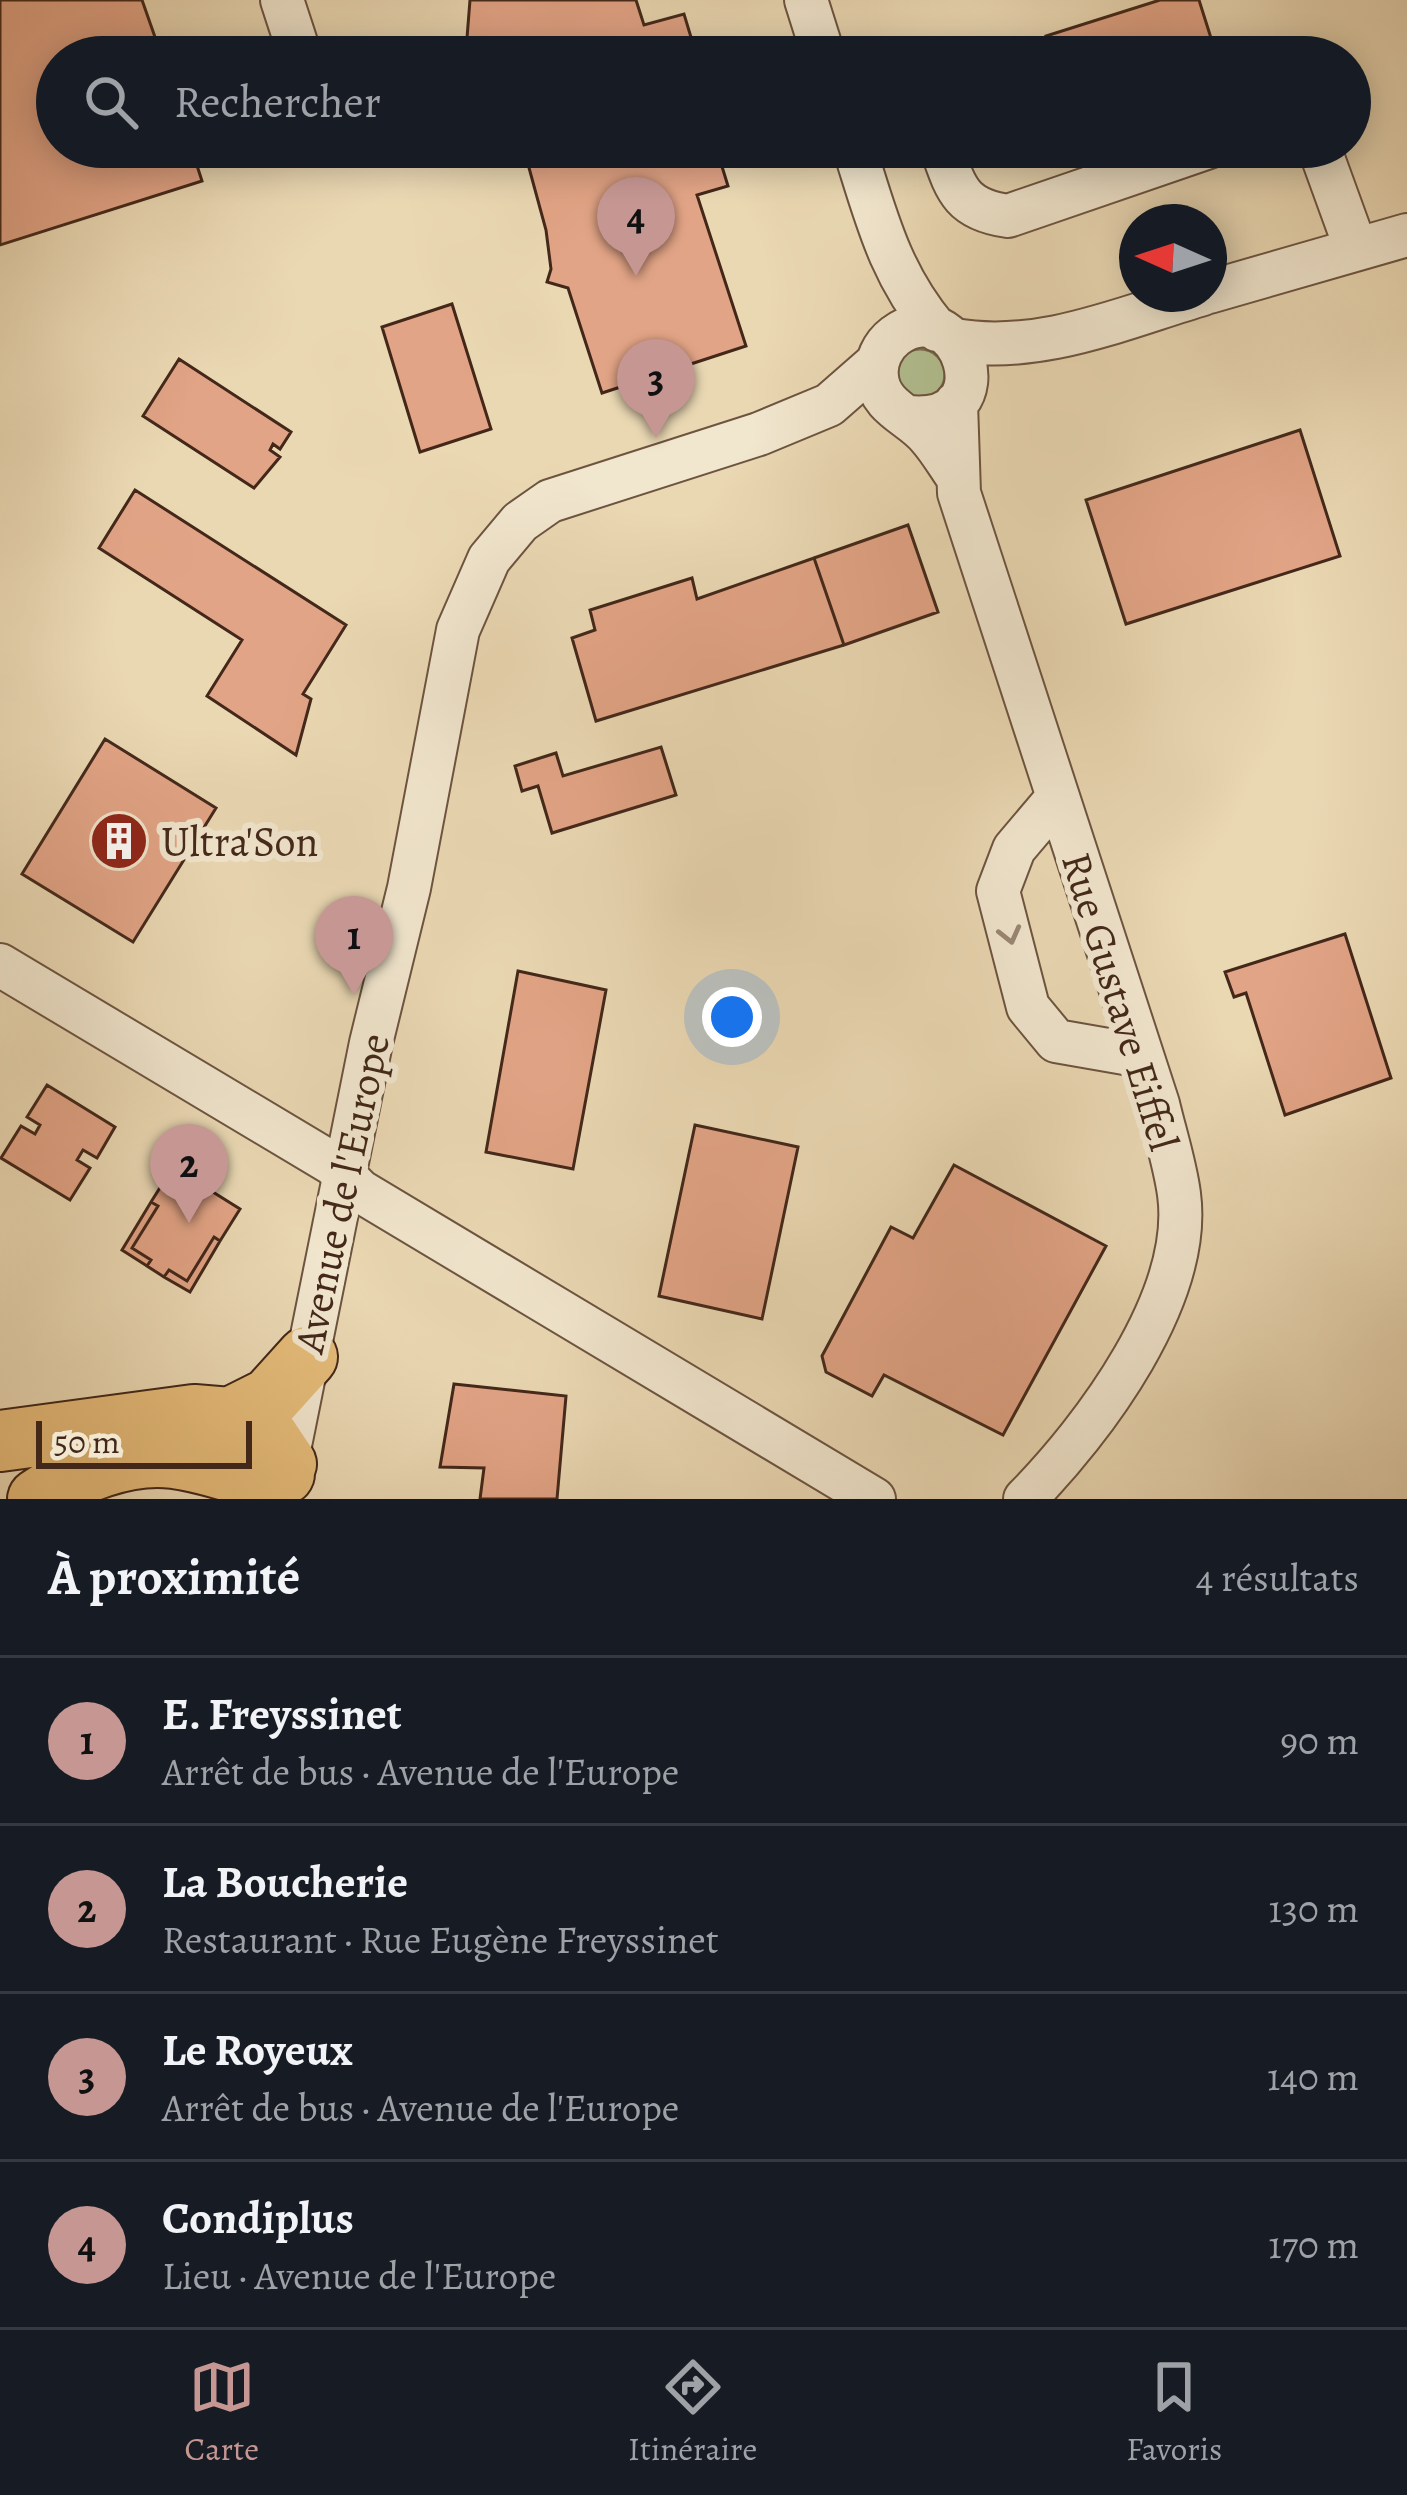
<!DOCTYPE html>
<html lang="fr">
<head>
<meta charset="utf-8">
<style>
	body { margin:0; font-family:Alegreya,serif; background:#242831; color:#f1f3f6 }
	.compass { position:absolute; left:1119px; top:204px; width:108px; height:108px; border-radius:50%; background:#171b24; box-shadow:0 6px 30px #0003; rotate:273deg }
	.scale { position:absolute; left:36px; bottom:30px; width:216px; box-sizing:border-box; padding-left:12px; border:6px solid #43281a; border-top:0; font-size:33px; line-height:42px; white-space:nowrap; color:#43281a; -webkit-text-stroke:9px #f1e6ce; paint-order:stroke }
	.you { position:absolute; left:732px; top:1017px; width:42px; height:42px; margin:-30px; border:9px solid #fff; border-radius:50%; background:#1a73e8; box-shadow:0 0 0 18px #1a73e833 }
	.badge { display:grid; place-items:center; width:78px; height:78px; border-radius:50%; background:#c59692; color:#111; font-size:39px; font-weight:700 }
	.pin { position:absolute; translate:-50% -99px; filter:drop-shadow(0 3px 6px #0008) }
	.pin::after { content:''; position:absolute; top:63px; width:42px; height:36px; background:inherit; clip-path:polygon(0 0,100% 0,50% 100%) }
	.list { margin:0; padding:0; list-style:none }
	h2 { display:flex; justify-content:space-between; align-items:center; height:156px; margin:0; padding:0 48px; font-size:51px }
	h2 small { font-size:39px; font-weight:400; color:#9ea1a6 }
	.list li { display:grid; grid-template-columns:78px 1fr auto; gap:36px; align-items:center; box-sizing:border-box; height:168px; padding:0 48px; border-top:3px solid #363941 }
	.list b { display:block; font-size:45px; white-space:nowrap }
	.list p { margin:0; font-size:39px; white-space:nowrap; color:#9ea1a6 }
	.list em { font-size:39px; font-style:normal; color:#9ea1a6 }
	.icon { flex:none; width:66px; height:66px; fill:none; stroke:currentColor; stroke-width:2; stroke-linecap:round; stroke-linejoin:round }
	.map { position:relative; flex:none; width:1407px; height:1499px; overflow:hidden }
	.search { position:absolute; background:#171b24; box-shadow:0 6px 30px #0003; left:36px; right:36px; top:36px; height:132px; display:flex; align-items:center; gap:30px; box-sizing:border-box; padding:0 42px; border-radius:66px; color:#9ea1a6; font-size:45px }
	.sheet { height:828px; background:#171b24 }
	nav { display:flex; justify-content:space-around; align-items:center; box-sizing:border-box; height:168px; border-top:3px solid #363941; background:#171b24; font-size:33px; color:#9ea1a6 }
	nav a { display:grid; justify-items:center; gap:6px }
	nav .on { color:#c59692 }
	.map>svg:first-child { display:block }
	.green { fill:#b2bf90; stroke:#7a7455; stroke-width:3 }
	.building { fill:#e2a486; stroke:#43281a; stroke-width:3 }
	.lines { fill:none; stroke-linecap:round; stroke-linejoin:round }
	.minor-casing { stroke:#6d5440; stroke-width:46 }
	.highway-casing { stroke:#43281a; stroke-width:64 }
	.minor { stroke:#f1e6ce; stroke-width:42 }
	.highway { stroke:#e5bc7a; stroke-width:60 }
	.oneway { stroke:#9a8774 }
	.labels { text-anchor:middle; stroke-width:12; stroke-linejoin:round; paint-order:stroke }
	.poi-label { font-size:42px; fill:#43281a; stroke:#f1e6ce; text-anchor:start }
	.street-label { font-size:42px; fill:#43281a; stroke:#f1e6ce }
</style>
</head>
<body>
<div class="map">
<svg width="1407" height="1499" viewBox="0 0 1407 1499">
	<rect width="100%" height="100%" fill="#ead8b3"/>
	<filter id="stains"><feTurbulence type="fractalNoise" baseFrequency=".00167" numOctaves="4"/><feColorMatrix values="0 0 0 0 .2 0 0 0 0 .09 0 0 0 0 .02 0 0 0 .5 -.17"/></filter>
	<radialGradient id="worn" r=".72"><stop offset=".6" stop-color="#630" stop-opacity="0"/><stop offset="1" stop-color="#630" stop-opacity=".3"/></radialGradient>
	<!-- green -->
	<path class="green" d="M895 374a25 25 0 1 1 50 0a25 25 0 1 1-50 0Z"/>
	<!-- building -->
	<path class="building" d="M0 0H142L162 57H57V147H191L202 181 0 245Z
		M470 0H636L644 25 684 14 697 57H492L489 45 467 38Z
		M1160 0H1199L1217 57H1052L1046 36Z
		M511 147H716L728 186 697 195 746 346 602 393 568 288 547 282 551 269 546 230 528 164 507 160Z
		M989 147H1052L998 164Z
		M452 304 491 429 420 452 382 327Z
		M179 359 291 432 280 449 273 444 270 450 280 457 254 488 143 416Z
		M1300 430 1340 556 1126 624 1086 500Z
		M135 490 346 625 303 694 311 699 296 755 207 696 242 640 99 548Z
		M908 525 938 612 844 645 814 558Z
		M814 558 844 645 596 721 572 638 595 630 590 610 692 578 697 599Z
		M105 739 216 808 133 942 22 874Z
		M661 747 676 795 552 833 538 786 522 791 515 766 556 753 563 776Z
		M1345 934 1391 1078 1285 1115 1246 993 1234 997 1225 972Z
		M518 971 606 990 573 1169 486 1152Z
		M47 1085 115 1127 97 1158 83 1150 77 1160 90 1168 70 1200 1 1158 21 1126 35 1134 40 1125 27 1117Z
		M695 1125 798 1147 762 1319 659 1296Z
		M954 1165 1106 1246 1003 1435 884 1375 872 1396 826 1372 822 1356 891 1227 913 1238Z
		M173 1167 240 1209 220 1241 214 1237 187 1281 169 1270 164 1277 147 1266 151 1260 132 1248 158 1206 151 1202Z
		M151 1202 158 1206 132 1248 151 1260 147 1266 122 1250Z
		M214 1237 220 1241 190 1292 164 1277 169 1270 187 1281Z
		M454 1384 566 1396 557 1499H480L484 1468 440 1467Z"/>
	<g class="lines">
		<!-- minor casing -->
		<g class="minor-casing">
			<path id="minor" d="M282 0 298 49
				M806 0 824 57
				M854 147C876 216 889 273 937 330
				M941 147C956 189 960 209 1008 216L1209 147
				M1319 147 1356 249
				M1209 292 1407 235
				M954 340C1040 355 1122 318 1203 294
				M956 403 959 493 1158 1104C1165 1134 1175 1164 1179 1194 1193 1297 1094 1429 1025 1499
				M909 417C1010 426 960 287 895 336 883 345 875 361 877 377 879 407 912 416 929 437 939 448 947 462 956 475
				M1058 797 1014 849 998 891 1028 1007 1056 1041 1142 1056
				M0 965 333 1164 360 1191 874 1499
				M283 1480 371 1043 409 888 458 630 489 559 520 522 550 501 759 434 829 405 877 363"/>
		</g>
		<!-- highway casing -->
		<g class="highway-casing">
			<path id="highway" d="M230 1418 270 1398 307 1357
				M0 1441 194 1415 230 1418 268 1437 286 1464
				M38 1499C75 1473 128 1452 174 1458 205 1462 237 1474 268 1482L284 1474"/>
		</g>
		<!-- minor -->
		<use href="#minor" class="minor"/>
		<!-- highway -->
		<use href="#highway" class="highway"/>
	</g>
	<!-- one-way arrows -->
	<defs><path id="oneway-chevron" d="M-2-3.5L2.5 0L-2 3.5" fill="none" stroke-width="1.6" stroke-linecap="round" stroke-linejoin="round" transform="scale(3)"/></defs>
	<use class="oneway" href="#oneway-chevron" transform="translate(1010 935) rotate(76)"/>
	<!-- icons -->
	<defs>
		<g id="building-disc" transform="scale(3)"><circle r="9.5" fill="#8f2418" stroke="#f1e6ce"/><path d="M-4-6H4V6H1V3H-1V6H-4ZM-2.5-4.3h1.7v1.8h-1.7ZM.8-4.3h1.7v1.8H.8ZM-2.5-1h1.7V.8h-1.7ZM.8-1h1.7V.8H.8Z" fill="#fff"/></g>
	</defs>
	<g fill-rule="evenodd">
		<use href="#building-disc" x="119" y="841"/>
	</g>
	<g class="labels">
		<!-- poi labels -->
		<g class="poi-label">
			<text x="161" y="856">Ultra'Son</text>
		</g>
		<!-- street labels -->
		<g class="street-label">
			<text transform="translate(1121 1001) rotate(73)" y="15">Rue Gustave Eiffel</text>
			<text transform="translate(341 1193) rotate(-78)" y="15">Avenue de l'Europe</text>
		</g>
	</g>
	<rect width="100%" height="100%" filter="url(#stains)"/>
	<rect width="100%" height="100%" fill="url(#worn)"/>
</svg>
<svg class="compass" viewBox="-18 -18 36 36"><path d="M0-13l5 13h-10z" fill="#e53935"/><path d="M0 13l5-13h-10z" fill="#9ea1a6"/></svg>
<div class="scale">50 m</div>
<div class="you"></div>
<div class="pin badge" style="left:354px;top:995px">1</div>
<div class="pin badge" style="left:189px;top:1223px">2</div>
<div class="pin badge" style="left:656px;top:438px">3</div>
<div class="pin badge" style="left:636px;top:276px">4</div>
<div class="search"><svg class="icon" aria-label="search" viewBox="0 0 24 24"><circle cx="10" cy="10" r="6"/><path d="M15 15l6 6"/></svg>Rechercher</div>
</div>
<section class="sheet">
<h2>À proximité<small>4 résultats</small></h2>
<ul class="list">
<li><span class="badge">1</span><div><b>E. Freyssinet</b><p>Arrêt de bus · Avenue de l'Europe</p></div><em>90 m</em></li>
<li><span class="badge">2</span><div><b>La Boucherie</b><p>Restaurant · Rue Eugène Freyssinet</p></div><em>130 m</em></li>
<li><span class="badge">3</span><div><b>Le Royeux</b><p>Arrêt de bus · Avenue de l'Europe</p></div><em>140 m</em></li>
<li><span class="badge">4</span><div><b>Condiplus</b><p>Lieu · Avenue de l'Europe</p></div><em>170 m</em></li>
</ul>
</section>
<nav>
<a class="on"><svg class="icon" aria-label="map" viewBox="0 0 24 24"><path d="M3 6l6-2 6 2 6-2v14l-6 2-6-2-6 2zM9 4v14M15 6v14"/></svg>Carte</a>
<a><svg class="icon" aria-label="directions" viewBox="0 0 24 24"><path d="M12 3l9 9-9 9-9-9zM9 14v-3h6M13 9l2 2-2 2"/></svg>Itinéraire</a>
<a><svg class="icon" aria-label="saved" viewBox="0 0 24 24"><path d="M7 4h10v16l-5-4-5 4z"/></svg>Favoris</a>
</nav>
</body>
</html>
